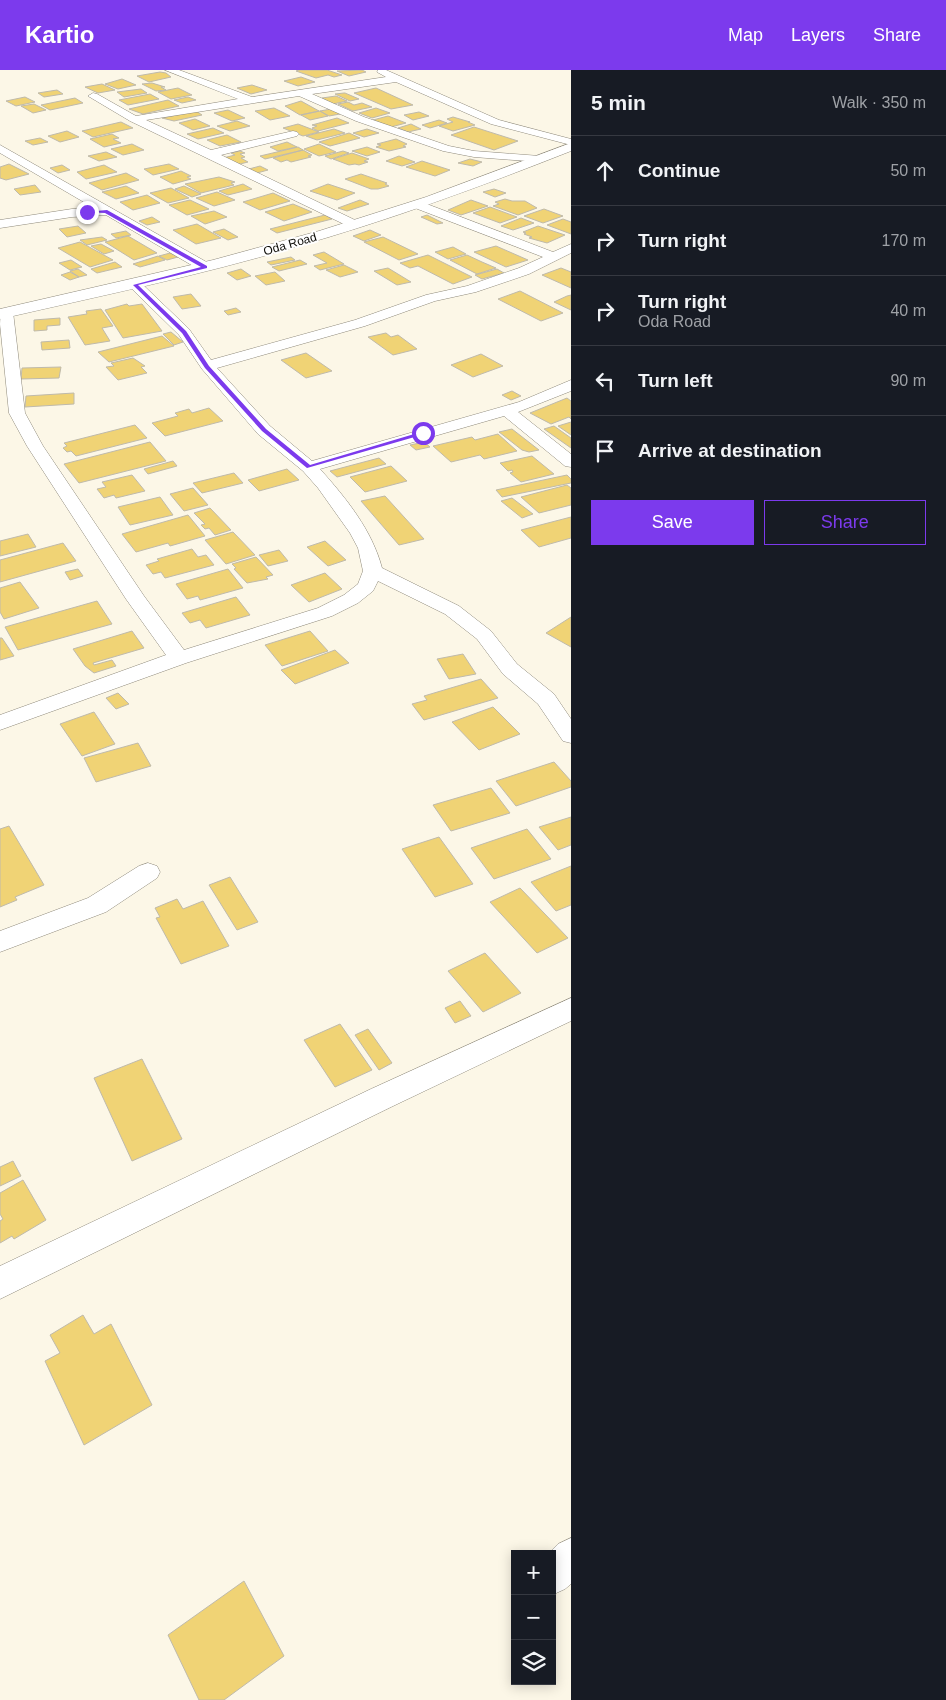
<!DOCTYPE html>
<html lang="en">
<head>
<meta charset="utf-8">
<style>
	body { margin:0; font-family:Helvetica,sans-serif; background:#20242c; color:#f1f3f6 }
	.controls { position:absolute; right:15px; bottom:15px; display:grid; overflow:hidden; border-radius:0px; box-shadow:0 2px 12px #0003 }
	.controls button { width:45px; height:45px; display:grid; place-items:center; padding:0; border:0; border-bottom:1px solid #363941; background:#171b24; color:#f1f3f6; font:25px sans-serif }
	.stop { position:absolute; width:15px; height:15px; margin:-11px; border:4px solid #7c3aed; border-radius:50%; background:#fff }
	.stop.end { background:#7c3aed; border-color:#fff; box-shadow:0 1px 5px #0008 }
	.list { margin:0; padding:0; list-style:none }
	h2 { display:flex; justify-content:space-between; align-items:center; height:65px; margin:0; padding:0 20px; font-size:21px }
	h2 small { font-size:16px; font-weight:400; color:#9ea1a6 }
	.list li { display:grid; grid-template-columns:32px 1fr auto; gap:15px; align-items:center; box-sizing:border-box; height:70px; padding:0 20px; border-top:1px solid #363941 }
	.list b { display:block; font-size:19px; white-space:nowrap }
	.list p { margin:0; font-size:16px; white-space:nowrap; color:#9ea1a6 }
	.list em { font-size:16px; font-style:normal; color:#9ea1a6 }
	.actions { display:flex; gap:10px; padding:15px 20px }
	.actions a { flex:1; padding:11px 0; border:1px solid #7c3aed; border-radius:0px; text-align:center; font-size:18px; color:#7c3aed }
	.actions .main { background:#7c3aed; color:#fff }
	.icon { flex:none; width:28px; height:28px; fill:none; stroke:currentColor; stroke-width:2; stroke-linecap:round; stroke-linejoin:round }
	.map { position:relative; flex:none; width:571px; height:1630px; overflow:hidden }
	header { display:flex; align-items:center; gap:30px; box-sizing:border-box; height:70px; padding:0 25px; background:#7c3aed; color:#fff }
	header strong { font-size:24px }
	nav { display:flex; gap:28px; margin-inline-start:auto; font-size:18px }
	main { display:flex }
	aside { flex:1; background:#171b24 }
	.map>svg:first-child { display:block }
	.building { fill:#f0d375; stroke:#bfbaab }
	.lines { fill:none; stroke-linecap:round; stroke-linejoin:round }
	.street-casing { stroke:#8e897b; stroke-width:1 }
	.secondary-casing { stroke:#8e897b; stroke-width:1 }
	.street { fill:#fff; fill-rule:evenodd }
	.secondary { fill:#fff; fill-rule:evenodd }
	.route { fill:#7c3aed }
	.labels { text-anchor:middle; stroke-width:4; stroke-linejoin:round; paint-order:stroke }
	.far-street-label { font-size:12px; fill:#0d0c07; stroke:#fff }
</style>
</head>
<body>
<header>
<strong>Kartio</strong>
<nav><a>Map</a><a>Layers</a><a>Share</a></nav>
</header>
<main>
<div class="map">
<svg width="571" height="1630" viewBox="0 0 571 1630">
	<rect width="100%" height="100%" fill="#fcf7e7"/>
	<!-- building -->
	<path class="building" d="M299 0H327L342 5 334 7 328 5 316 8 296 1Z
		M362 0 366 2 349 6 337 1Z
		M160 2 166 3 171 7 149 12 137 6Z
		M301 7 315 12 298 16 284 11Z
		M122 9 136 15 118 19 105 14Z
		M152 13 165 17H161L166 20 156 21 142 14Z
		M102 14 115 20 98 23 85 17Z
		M252 15 267 20 251 24 237 18Z
		M178 18 192 25 171 29 158 22Z
		M376 18 413 35 391 39 354 23Z
		M141 19 147 23 124 27 117 22Z
		M57 20 63 24 44 27 38 23Z
		M344 23H345L359 29 350 31 335 24Z
		M150 24 159 29 128 35 119 30Z
		M336 26 347 31 333 34 322 28Z
		M25 27 35 32 16 36 6 31Z
		M188 27 196 30 182 33 174 30Z
		M75 28 83 33 50 40 41 35Z
		M168 30 179 36 143 44 129 39Z
		M301 31 319 41 300 45 285 36Z
		M348 32 354 35 362 33 372 37 353 41 338 34Z
		M34 34 46 40 33 43 21 36Z
		M274 38 290 46 270 50 255 41Z
		M376 38 390 43 372 48 359 43Z
		M331 39 340 44 329 46 320 41Z
		M228 40 245 48 232 51 214 43Z
		M196 41 202 45 174 51 162 48Z
		M320 41 328 46 310 50 301 45Z
		M419 42 429 46 413 50 404 45Z
		M388 46 406 53 391 57 373 50Z
		M453 47 470 52H468L475 55 453 61 439 56 453 52 447 49Z
		M337 48 349 53 318 61 312 58 317 56 312 55Z
		M195 49 210 56 193 60 179 53Z
		M439 50 447 53 430 58 422 55Z
		M237 51 250 56 230 61 217 56Z
		M121 52 133 58 93 67 82 61Z
		M298 54 319 62 303 66 283 58Z
		M411 54 421 59 408 62 398 58Z
		M474 57 518 71 494 80 451 65Z
		M213 58 224 63 198 69 187 64Z
		M334 59 345 63 317 70 306 66Z
		M367 59 379 63 364 67 353 63Z
		M67 61 79 67 60 72 48 66Z
		M349 63 360 68 330 76 319 72Z
		M112 64 119 68 113 69 121 73 104 77 90 69Z
		M227 65 241 72 220 76 207 70Z
		M40 68 48 72 33 75 25 71Z
		M396 69 407 74 403 76 406 77 389 81 376 77 381 75 377 74Z
		M287 72 297 77 278 81 270 77Z
		M132 74 144 80 123 85 111 79Z
		M319 74 336 82 319 86 304 79Z
		M298 77 303 80 265 89 260 86Z
		M367 77 380 82 367 86 352 81Z
		M303 80 312 85 308 86 311 87 291 92 287 90 281 92 273 88Z
		M240 81 245 83 240 84 245 87 241 88 248 92 236 95 223 88 235 85 231 83Z
		M343 81 349 83 331 89 325 86Z
		M106 82 117 87 99 91 88 86Z
		M352 83 369 89 364 91 368 92 359 95 355 94 349 95 333 89Z
		M399 86 415 92 402 96 386 91Z
		M470 89 482 92 473 96 458 93Z
		M422 91 450 100 435 106 406 97Z
		M9 94 29 104 6 110 0 108V97Z
		M169 94 179 99 153 105 144 99Z
		M62 95 70 100 58 103 50 98Z
		M104 95 117 102 86 109 77 102Z
		M260 96 268 100 257 103 249 99Z
		M181 101 191 106 187 107 191 109 173 114 160 107Z
		M126 103 139 110 102 120 89 113Z
		M361 104 387 113 385 114 389 116 378 119H371L345 109Z
		M219 107 235 112 231 113 234 115 201 123 185 114Z
		M243 114 252 119 228 125 219 121Z
		M328 114 355 123 337 130 310 121Z
		M35 115 41 122 20 125 14 119Z
		M126 116 139 123 116 129 102 122Z
		M184 116 201 124 192 127 175 119Z
		M171 118 189 128 168 133 150 123Z
		M494 119 506 123 495 127 483 122Z
		M217 122 235 130 214 136 196 128Z
		M273 123 290 131 260 140 243 132Z
		M147 125 160 133 133 140 120 132Z
		M505 129 512 131H525L537 138 518 145 493 136 499 134 495 132Z
		M190 130 209 139 187 145 169 135Z
		M360 130 369 134 347 141 338 138Z
		M471 130 488 136 461 145 448 140Z
		M293 134 312 142 284 151 265 142Z
		M490 137 517 147 500 153 473 143Z
		M544 139 563 146 543 153 524 146Z
		M214 141 227 147 205 154 191 146Z
		M325 145 332 149 277 163 270 159Z
		M427 145 443 153 437 154 421 147Z
		M152 147 160 152 147 155 139 151Z
		M521 148 534 153 513 160 501 156Z
		M563 149 571 152V164L547 155Z
		M197 154 221 168 196 174 173 160Z
		M78 156 86 163 67 167 59 159Z
		M538 156 565 165 547 173 529 168 532 167 524 164 526 163 523 162Z
		M224 159 238 167 228 170 213 162Z
		M370 160 381 165 364 171 353 166Z
		M126 161 131 165 116 168 111 164Z
		M128 166 157 183 134 190 105 172Z
		M102 167 107 170 87 175 80 170Z
		M383 167 418 184 399 190 364 172Z
		M80 172 113 190 90 197 58 178Z
		M101 174 114 181 104 184 91 176Z
		M496 176 528 190 506 197 474 182Z
		M453 177 466 184 448 189 435 182Z
		M324 182 344 194 320 200 314 196 327 193 313 185Z
		M170 183 178 187 167 190 159 186Z
		M428 185 472 207 453 214 418 196 410 198 400 193Z
		M467 185 482 192 496 198 477 204 450 190Z
		M158 186 165 190 140 197 133 194Z
		M291 187 295 190 271 195 267 192Z
		M71 190 82 197 70 200 59 193Z
		M300 190 307 194 279 201 272 197Z
		M115 192 122 197 97 203 91 199Z
		M344 195 358 202 340 207 326 200Z
		M388 198 411 212 397 215 374 201Z
		M561 198 571 202V218L542 205Z
		M78 199 87 205 79 207 70 201Z
		M241 199 251 206 237 210 227 203Z
		M497 199 504 203 482 209 475 205Z
		M70 202 79 207 70 210 61 205Z
		M275 202 285 211 266 215 255 206Z
		M520 221 563 243 541 251 498 229Z
		M191 224 201 236 182 239 173 227Z
		M571 225V240L554 232 567 226Z
		M127 234 129 236 142 234 162 261 123 268 105 240Z
		M236 238 241 242 228 245 224 241Z
		M101 239 113 256 102 258 110 271 85 275 68 247 87 244 86 241Z
		M60 248V255L47 256V260L34 261V250Z
		M171 262 183 272 174 275 163 264Z
		M386 263 391 267 398 265 417 279 393 285 368 267Z
		M162 266 174 276 109 292 98 282Z
		M69 270 70 278 42 280 41 272Z
		M306 283 332 301 306 308 281 290Z
		M481 284 503 296 473 307 451 295Z
		M133 288 145 296 141 297 147 303 118 310 106 297 114 296 111 293Z
		M61 297 59 308 21 309 22 298Z
		M512 321 521 326 511 330 502 325Z
		M74 323V334L25 337 26 326Z
		M567 328 571 331V349L569 347 551 354 530 343Z
		M209 338 223 351 165 366 152 353 178 346 175 343 189 339 192 343Z
		M571 352V365L558 356Z
		M135 355 147 368 76 386 71 381 67 382 63 378 67 376 64 373Z
		M554 356 571 368V378L544 359Z
		M512 359 539 380 529 382 522 380 499 362Z
		M498 364 517 381 484 389 480 385 451 392 433 376 472 367 475 370Z
		M150 372 166 391 79 413 64 394Z
		M424 372 430 377 416 380 410 375Z
		M532 386 554 404 521 412 510 403 513 402 512 400 508 401 500 393Z
		M379 388 386 394 337 407 330 401Z
		M173 391 177 396 148 404 144 399Z
		M391 396 407 411 365 422 350 407Z
		M287 399 299 410 259 421 248 410Z
		M234 403 243 413 202 423 193 413Z
		M132 405 145 421 116 428 114 425 104 428 97 419 106 417 102 412Z
		M567 405 571 409V413L502 427 496 420Z
		M567 415 571 418V435L539 443 521 427Z
		M193 418 208 435 184 441 170 424Z
		M385 426 424 469 399 475 361 431Z
		M160 427 173 445 130 455 118 437Z
		M512 428 533 444 522 448 501 431Z
		M210 438 231 460 215 465 209 458 205 459 201 455 205 454 194 443Z
		M188 445 205 466 170 476 168 473 136 482 122 464Z
		M571 447V468L539 477 521 460Z
		M233 462 255 485 226 494 205 470Z
		M28 464 36 477 0 486V471Z
		M325 471 346 490 328 496 307 477Z
		M63 473 76 491 0 512V490Z
		M192 479 198 487 206 485 214 495 165 508 161 502 153 504 146 495 159 491 157 489Z
		M279 480 288 491 268 496 259 485Z
		M256 487 273 505 266 507 268 509 247 513 234 499 236 498 232 494Z
		M78 499 83 506 70 510 65 502Z
		M228 499 243 518 200 530 198 526 187 529 176 514Z
		M325 503 342 519 309 532 291 515Z
		M20 512 39 538 4 549 0 542V518Z
		M236 527 250 545 206 558 200 550 190 553 182 543Z
		M97 531 112 554 18 580 5 557Z
		M571 547V577L546 563Z
		M132 561 144 578 93 593 94 595 112 590 116 596 94 603 85 596 73 579Z
		M310 561 328 581 282 596 265 575Z
		M0 568H2L14 586 0 590Z
		M335 580 349 593 295 614 281 600Z
		M463 584 476 604 449 609 437 589Z
		M481 609 498 628 424 650 412 634 427 630 424 626Z
		M118 623 129 634 116 639 106 628Z
		M493 637 520 664 479 680 452 652Z
		M94 642 115 674 82 686 60 654Z
		M138 673 151 696 96 712 84 688Z
		M554 692 571 711V717L516 736 496 711Z
		M491 718 510 743 451 761 433 735Z
		M571 747V775L558 780 539 757Z
		M9 756 44 815 15 827 17 830 0 837V759Z
		M527 759 551 789 494 809 471 778Z
		M439 767 473 814 435 827 402 779Z
		M571 796V835L556 841 531 812Z
		M230 807 258 852 237 860 209 815Z
		M520 818 568 868 537 883 490 832Z
		M177 829 183 839 203 831 229 876 181 894 156 848 160 847 155 838Z
		M485 883 521 923 483 942 448 901Z
		M460 931 471 946 455 953 445 938Z
		M340 954 372 1000 335 1017 304 970Z
		M368 959 392 993 379 1000 355 965Z
		M142 989 182 1069 132 1091 94 1008Z
		M13 1091 21 1106 0 1116V1097Z
		M23 1110 46 1150 14 1169 12 1166 0 1173V1151L3 1149 0 1144V1123Z
		M83 1245 94 1264 111 1254 152 1335 84 1375 45 1291 60 1283 50 1265Z
		M244 1511 284 1586 224 1630H199L168 1565Z"/>
	<g class="lines">
		<!-- street casing -->
		<g class="street-casing">
			<path id="street" d="M165 0H179L252 27 386 7 377 2 378 0H386L499 50 571 69V75L491 54 396 12 312 24 364 47 449 76 474 81 540 86 546 89 540 92 474 87 443 81 356 51 299 26 146 50 211 80 293 61 297 62 299 64 297 66 221 85 359 152 360 155 354 159 130 51 88 26 93 23 97 24 136 46 238 29Z
				M0 75 210 194 212 197 205 201 200 200 106 145 72 147 0 158V150L72 139 94 138 0 83Z
				M419 131 553 182 571 174V183L529 204 476 222 435 231 365 256 217 298 270 356 312 391 519 332 571 310V321L518 342 571 384V397L565 396 504 346 320 399C346 428 372 460 382 498L459 536 491 561 517 594 554 624 571 649V673L563 671 538 634 503 604 477 569 445 544 378 511 373 521 358 533 332 546 186 593 0 660V645L166 585 126 529 27 376 9 343 0 254 1 239H11L13 242 25 343 43 376 144 526 184 580 318 538 344 525 358 514 363 501 358 478 350 463 318 418 303 401 258 364 202 299 179 265 128 215 135 211 140 212 189 259 211 290 355 250 426 225 467 216 519 198 543 187 415 138 413 135Z
				M148 793 157 796 160 802 157 808 106 842 0 882V861L88 828 139 796Z
				M571 928V951L391 1037 0 1229V1196L371 1019Z
				M571 1468V1514L565 1519 552 1525V1484H548L558 1474Z"/>
		</g>
		<!-- secondary casing -->
		<g class="secondary-casing">
			<path id="secondary" d="M571 73V81C480 117 389 150 295 177 198 206 99 226 0 249V239L213 190 319 161 426 127Z"/>
		</g>
		<!-- street -->
		<use href="#street" class="street"/>
		<!-- secondary -->
		<use href="#secondary" class="secondary"/>
	</g>
	<!-- route -->
	<path class="route" d="M107 140 207 196V198L138 215 186 261 209 296 266 359 310 395 421 362H425V364L307 398 262 361 205 298 182 263 133 215 201 197 105 143 85 142Z"/>
	<g class="labels">
		<!-- far-street labels -->
		<g class="far-street-label">
			<text transform="translate(290 174) rotate(-16)" y="4">Oda Road</text>
		</g>
	</g>
</svg>
<div class="controls">
<button>+</button>
<button>−</button>
<button><svg class="icon" aria-label="layers" viewBox="0 0 24 24"><path d="M12 4l9 5-9 5-9-5zM3 14l9 5 9-5"/></svg></button>
</div>
<div class="stop" style="left:423px;top:363px"></div>
<div class="stop end" style="left:87px;top:142px"></div>
</div>
<aside>
<h2>5 min<small>Walk · 350 m</small></h2>
<ul class="list">
<li><svg class="icon" aria-label="ahead" viewBox="0 0 24 24"><path d="M12 20V5M6 11l6-6 6 6"/></svg><div><b>Continue</b></div><em>50 m</em></li>
<li><svg class="icon" aria-label="right" viewBox="0 0 24 24"><path d="M7 20v-9h11M14 6l5 5-5 5"/></svg><div><b>Turn right</b></div><em>170 m</em></li>
<li><svg class="icon" aria-label="right" viewBox="0 0 24 24"><path d="M7 20v-9h11M14 6l5 5-5 5"/></svg><div><b>Turn right</b><p>Oda Road</p></div><em>40 m</em></li>
<li><svg class="icon" aria-label="left" viewBox="0 0 24 24"><path d="M17 20v-9H6M10 6l-5 5 5 5"/></svg><div><b>Turn left</b></div><em>90 m</em></li>
<li><svg class="icon" aria-label="arrive" viewBox="0 0 24 24"><path d="M6 21V4h12l-3 4 3 4H6"/></svg><div><b>Arrive at destination</b></div></li>
</ul>
<div class="actions"><a class="main">Save</a><a>Share</a></div>
</aside>
</main>
</body>
</html>
